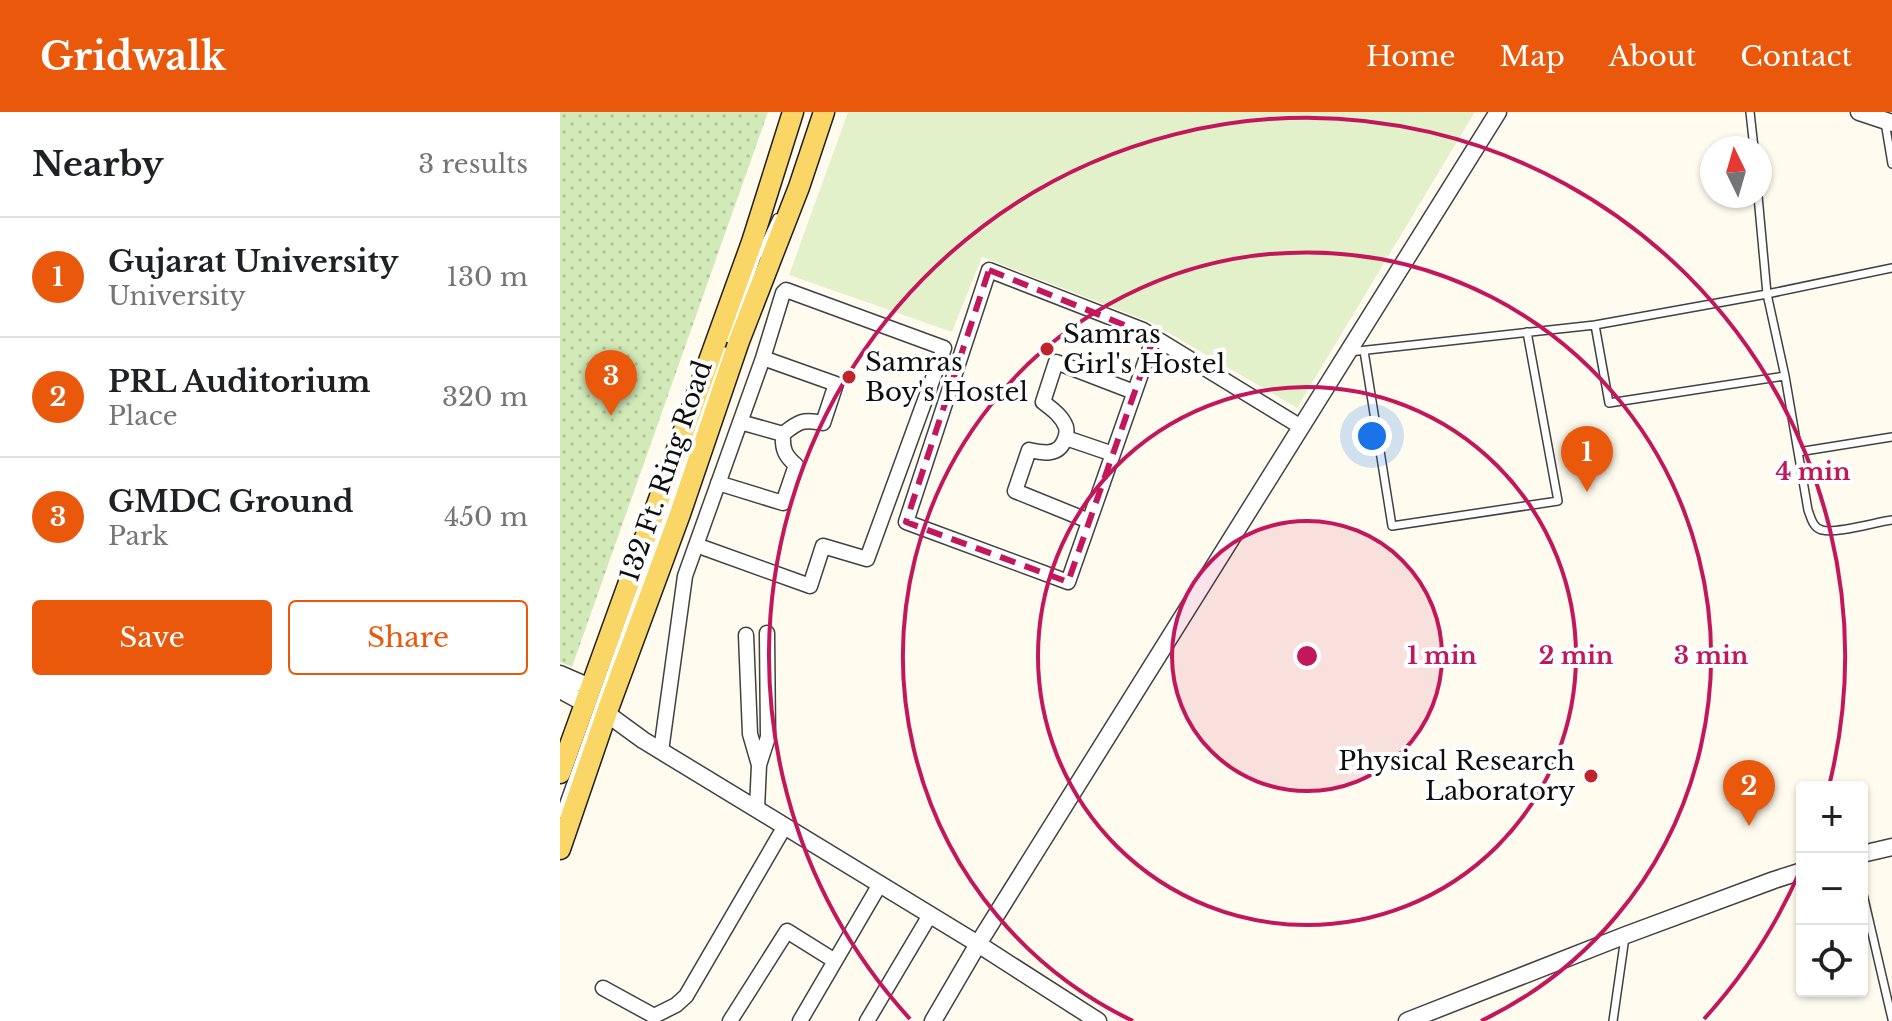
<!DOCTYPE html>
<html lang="en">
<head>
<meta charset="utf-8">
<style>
	body { margin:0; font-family:"Libre Baskerville",serif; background:#f6f6f6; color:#202124 }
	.controls { position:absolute; right:24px; bottom:24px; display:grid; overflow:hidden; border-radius:8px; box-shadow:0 2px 6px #0004 }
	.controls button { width:72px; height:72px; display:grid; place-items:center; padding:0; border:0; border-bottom:2px solid #e0e0e0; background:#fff; color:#202124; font:40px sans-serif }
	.compass { position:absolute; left:1140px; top:24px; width:72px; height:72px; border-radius:50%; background:#fff; box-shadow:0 2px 6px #0004; rotate:355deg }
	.you { position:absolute; left:812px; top:324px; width:28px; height:28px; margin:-20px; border:6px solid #fff; border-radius:50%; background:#1a73e8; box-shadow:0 0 0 12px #1a73e833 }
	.badge { display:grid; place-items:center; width:52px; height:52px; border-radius:50%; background:#ea580c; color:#fff; font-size:26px; font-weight:700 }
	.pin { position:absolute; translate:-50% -66px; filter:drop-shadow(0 2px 4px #0008) }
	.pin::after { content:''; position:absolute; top:42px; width:28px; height:24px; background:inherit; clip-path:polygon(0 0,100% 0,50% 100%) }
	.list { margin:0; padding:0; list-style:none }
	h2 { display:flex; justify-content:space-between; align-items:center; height:104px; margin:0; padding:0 32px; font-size:34px }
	h2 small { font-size:26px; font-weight:400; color:#757577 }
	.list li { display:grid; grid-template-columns:52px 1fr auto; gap:24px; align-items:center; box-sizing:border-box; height:120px; padding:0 32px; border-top:2px solid #e0e0e0 }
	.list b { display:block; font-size:30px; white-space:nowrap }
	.list p { margin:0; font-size:26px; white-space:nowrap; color:#757577 }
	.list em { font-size:26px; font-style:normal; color:#757577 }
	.actions { display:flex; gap:16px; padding:24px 32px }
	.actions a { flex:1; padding:18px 0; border:2px solid #ea580c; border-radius:8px; text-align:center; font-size:28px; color:#ea580c }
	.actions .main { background:#ea580c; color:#fff }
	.icon { flex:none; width:44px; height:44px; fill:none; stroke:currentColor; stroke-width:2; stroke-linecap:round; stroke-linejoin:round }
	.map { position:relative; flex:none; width:1332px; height:909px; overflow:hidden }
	header { display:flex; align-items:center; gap:48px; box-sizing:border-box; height:112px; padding:0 40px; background:#ea580c; color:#fff }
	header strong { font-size:38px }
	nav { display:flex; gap:44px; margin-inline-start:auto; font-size:28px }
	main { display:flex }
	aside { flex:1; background:#fff }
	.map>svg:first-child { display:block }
	.grass { fill:url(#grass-dots) }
	.pitch { fill:#e3f1ca }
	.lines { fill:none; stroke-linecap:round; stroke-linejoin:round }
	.service-casing { stroke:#414141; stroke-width:10 }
	.minor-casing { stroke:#414141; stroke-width:17 }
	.tertiary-casing { stroke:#414141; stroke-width:19 }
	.primary-casing { stroke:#1f1f1f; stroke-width:23 }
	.service { stroke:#fff; stroke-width:7 }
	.minor { stroke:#fff; stroke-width:14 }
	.tertiary { stroke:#fff; stroke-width:16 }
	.primary { stroke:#f9d665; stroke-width:20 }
	.marked { fill:none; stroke:#c2185b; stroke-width:6; stroke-dasharray:16 10; stroke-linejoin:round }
	.ring { fill:none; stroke:#c2185b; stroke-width:4 }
	.poi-dot { fill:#c0242b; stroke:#fff; stroke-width:3 }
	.labels { text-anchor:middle; stroke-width:8; stroke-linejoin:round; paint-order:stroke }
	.poi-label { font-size:26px; fill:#0e0e0e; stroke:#fff; text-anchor:start }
	.street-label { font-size:26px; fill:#0e0e0e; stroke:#fff }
	.centre { fill:#c2185b; stroke:#fff; stroke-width:4 }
	.ring-label { font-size:24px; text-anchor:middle; font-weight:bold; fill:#c2185b; stroke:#fff; stroke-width:8; stroke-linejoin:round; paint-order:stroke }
</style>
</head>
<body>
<header>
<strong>Gridwalk</strong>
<nav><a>Home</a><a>Map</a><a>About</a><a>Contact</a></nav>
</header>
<main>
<aside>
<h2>Nearby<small>3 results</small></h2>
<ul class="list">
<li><span class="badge">1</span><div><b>Gujarat University</b><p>University</p></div><em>130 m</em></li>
<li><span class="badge">2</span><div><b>PRL Auditorium</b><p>Place</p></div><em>320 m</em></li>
<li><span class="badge">3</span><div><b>GMDC Ground</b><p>Park</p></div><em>450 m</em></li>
</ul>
<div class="actions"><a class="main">Save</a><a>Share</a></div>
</aside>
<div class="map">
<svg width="1332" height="909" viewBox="0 0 1332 909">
	<defs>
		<pattern id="grass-dots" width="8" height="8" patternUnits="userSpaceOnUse" patternTransform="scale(2)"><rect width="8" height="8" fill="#d2eab8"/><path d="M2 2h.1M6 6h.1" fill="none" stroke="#b3c89d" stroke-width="1.8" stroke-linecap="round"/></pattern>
	</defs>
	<rect width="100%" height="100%" fill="#fffcef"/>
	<!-- grass -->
	<path class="grass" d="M0 0H208L12 555 0 550Z"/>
	<!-- pitch -->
	<path class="pitch" d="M288 0H915L737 296 590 210 422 145 392 220 229 163Z"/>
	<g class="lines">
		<!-- service casing -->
		<g class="service-casing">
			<path id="service" d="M1190 0 1194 36
				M1325 10 1332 52
				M1198 84 1207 182 1225 264 1248 398C1251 406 1253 416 1262 418 1276 422 1316 410 1332 408
				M200 142 217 106
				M1035 213 1049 291 1225 264
				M169 227 200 136
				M804 239 832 414 998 389 967 220
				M789 240 1035 213 1207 182 1332 156
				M1238 340 1332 325
				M0 702 165 239
				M1302 778 1332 907
				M1053 909 1065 825"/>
		</g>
		<!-- minor casing -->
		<g class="minor-casing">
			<path id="minor" d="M594 225 508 470 346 410 429 158 583 218 594 225 741 315
				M180 310 223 322
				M506 326 553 342
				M158 371 223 391 236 353C225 344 222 337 223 322 239 309 243 307 263 311L276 272 203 246
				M529 409 455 379 469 338C483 341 498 344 504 329 506 325 507 319 506 315 502 304 492 297 483 290L496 250 574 280
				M186 523 190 622 199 653
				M101 639 125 464 203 246 223 181 226 178 384 236 307 447 263 434 250 474 136 433
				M197 697 199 653 208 625 207 521
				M43 876 94 904 116 893 126 884 225 714
				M170 909 227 819 275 849
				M240 909 320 772
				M307 909 370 803"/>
		</g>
		<!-- tertiary casing -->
		<g class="tertiary-casing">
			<path id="tertiary" d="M1299 0 1332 11
				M0 562 30 575
				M0 578 24 591
				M46 601 83 628 418 832 938 0
				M1302 742 1332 735
				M373 909 418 832 538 909
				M847 909 1066 823 1214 768 1242 759"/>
		</g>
		<!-- primary casing -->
		<g class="primary-casing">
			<path id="primary" d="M0 661 192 130 233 0
				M0 737 48 597 120 402 179 229 239 75 264 0"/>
		</g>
		<!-- service -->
		<use href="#service" class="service"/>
		<!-- minor -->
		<use href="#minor" class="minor"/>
		<!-- tertiary -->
		<use href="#tertiary" class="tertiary"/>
		<!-- primary -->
		<use href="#primary" class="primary"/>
	</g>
	<!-- marked area -->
	<path class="marked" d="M429 158 594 225 508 470 346 410Z"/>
	<!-- distance rings -->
	<circle cx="747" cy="544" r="135" fill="#c2185b" fill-opacity=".12"/>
	<g class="ring">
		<circle cx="747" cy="544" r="135"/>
		<circle cx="747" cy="544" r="269"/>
		<path d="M573 909A404 404 0 1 1 921 909"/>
		<path d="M1240 759A538 538 0 0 1 1144 907M350 907A538 538 0 1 1 1269 674"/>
	</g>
	<!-- markers -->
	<g class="poi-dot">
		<circle cx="487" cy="237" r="8"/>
		<circle cx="289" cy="265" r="8"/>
		<circle cx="1031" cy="664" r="8"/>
	</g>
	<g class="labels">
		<!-- poi labels -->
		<g class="poi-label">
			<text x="503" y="231">Samras<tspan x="503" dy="30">Girl's Hostel</tspan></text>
			<text x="305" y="259">Samras<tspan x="305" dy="30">Boy's Hostel</tspan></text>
			<text x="1015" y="658" text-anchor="end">Physical Research<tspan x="1015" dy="30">Laboratory</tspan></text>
		</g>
		<!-- street labels -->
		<g class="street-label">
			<text transform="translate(106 359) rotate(-71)" y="9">132 Ft. Ring Road</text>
		</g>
	</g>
	<circle cx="747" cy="544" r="12" class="centre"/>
	<g class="ring-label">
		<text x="1253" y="368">4 min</text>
		<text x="882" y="552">1 min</text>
		<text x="1016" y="552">2 min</text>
		<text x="1151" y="552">3 min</text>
	</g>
</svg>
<div class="controls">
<button>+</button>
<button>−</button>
<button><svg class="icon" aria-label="locate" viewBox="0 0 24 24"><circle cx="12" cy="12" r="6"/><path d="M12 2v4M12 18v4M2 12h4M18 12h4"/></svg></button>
</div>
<svg class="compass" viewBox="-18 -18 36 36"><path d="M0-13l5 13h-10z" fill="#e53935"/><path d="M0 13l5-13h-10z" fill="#757577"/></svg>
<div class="you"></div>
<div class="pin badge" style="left:1027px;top:380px">1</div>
<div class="pin badge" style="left:1189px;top:714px">2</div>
<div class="pin badge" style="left:51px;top:304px">3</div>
</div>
</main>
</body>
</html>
